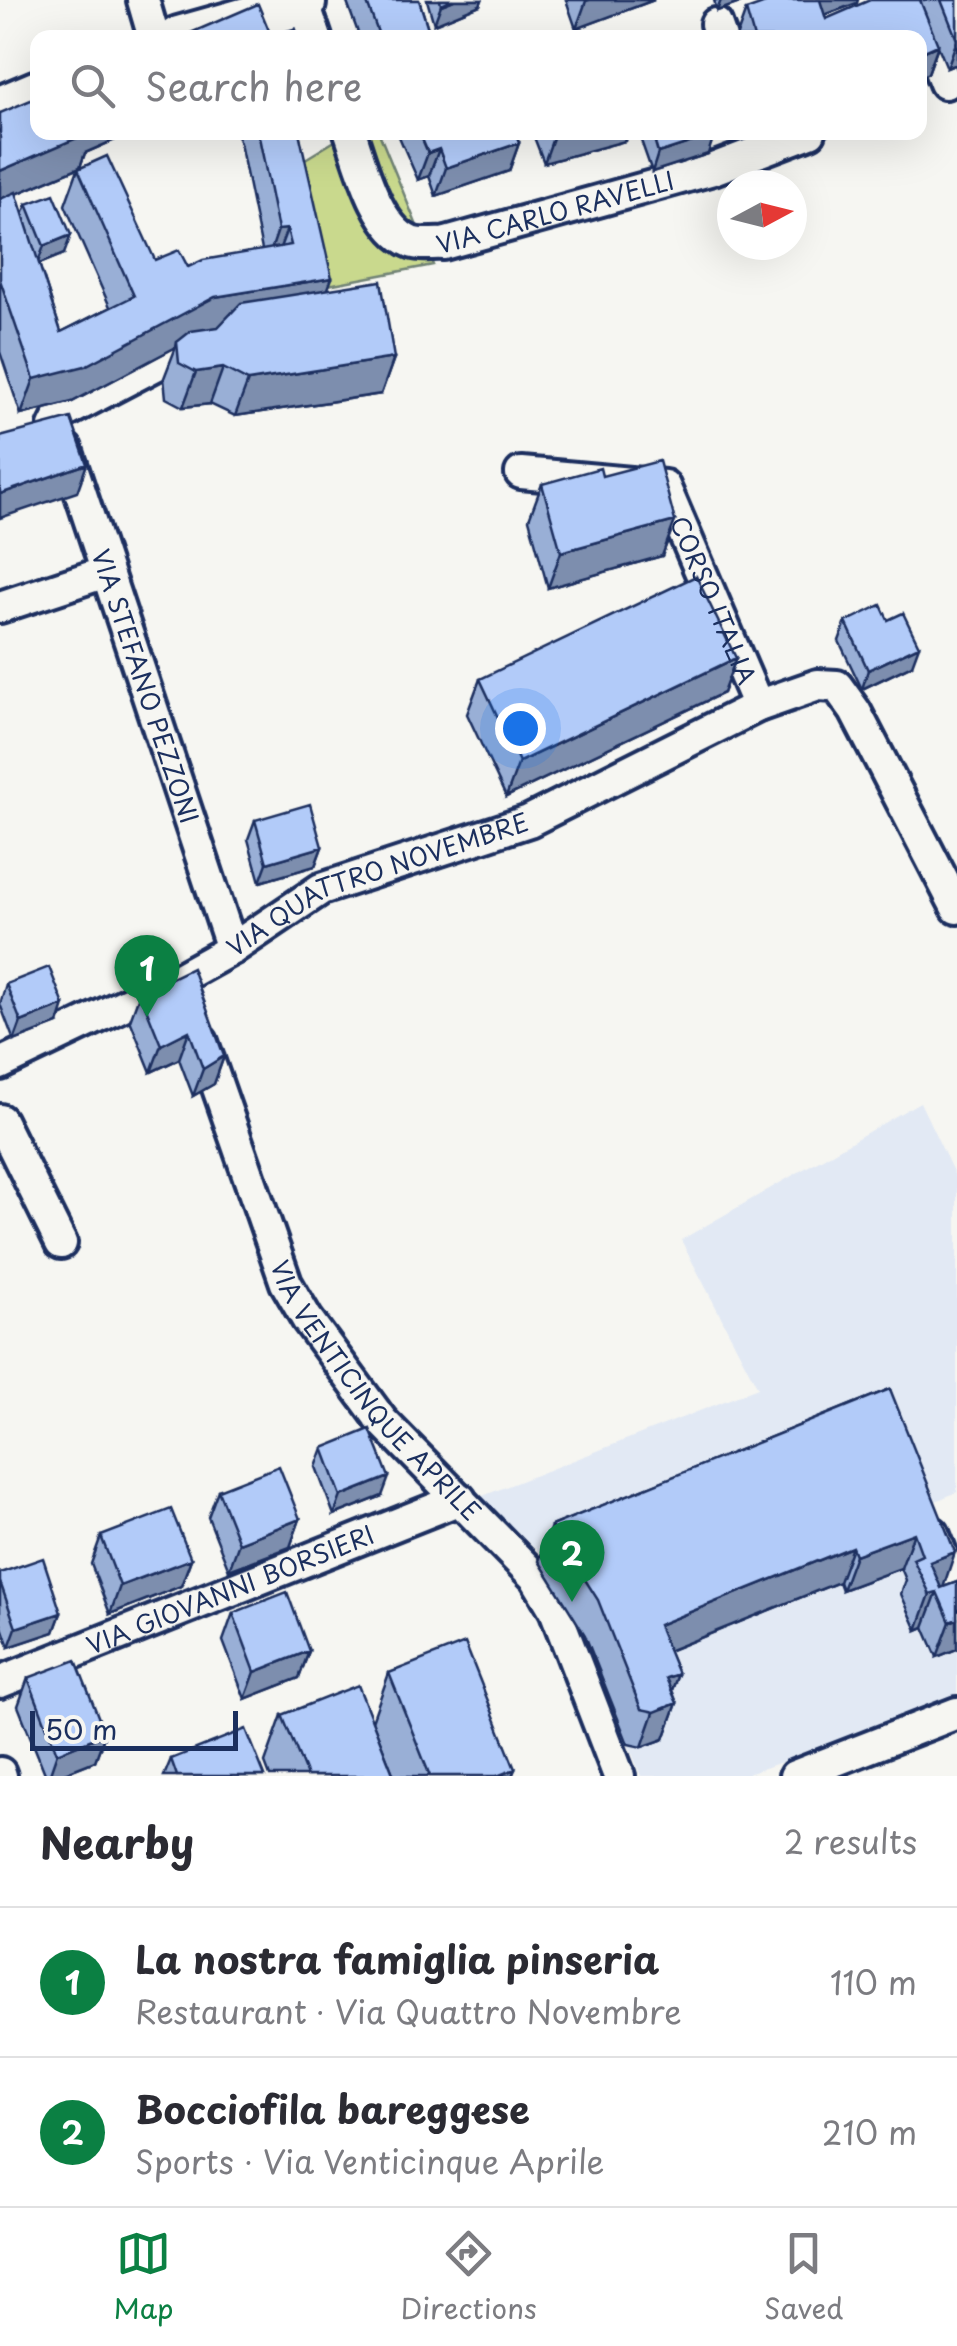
<!DOCTYPE html>
<html lang="en">
<head>
<meta charset="utf-8">
<style>
	body { margin:0; font-family:"Playpen Sans",sans-serif; background:#f7f7f7; color:#2b2b33 }
	.compass { position:absolute; left:717px; top:170px; width:90px; height:90px; border-radius:50%; background:#fff; box-shadow:0 10px 40px #0002; rotate:83deg }
	.scale { position:absolute; left:30px; bottom:25px; width:208px; box-sizing:border-box; padding-left:10px; border:5px solid #1b2f5e; border-top:0; font-size:28px; line-height:35px; white-space:nowrap; color:#1b2f5e; -webkit-text-stroke:8px #f6f6f2; paint-order:stroke }
	.you { position:absolute; left:520px; top:728px; width:35px; height:35px; margin:-25px; border:8px solid #fff; border-radius:50%; background:#1a73e8; box-shadow:0 0 0 15px #1a73e833 }
	.badge { display:grid; place-items:center; width:65px; height:65px; border-radius:50%; background:#0b8043; color:#fff; font-size:32px; font-weight:700 }
	.pin { position:absolute; translate:-50% -82px; filter:drop-shadow(0 2px 5px #0008) }
	.pin::after { content:''; position:absolute; top:52px; width:35px; height:30px; background:inherit; clip-path:polygon(0 0,100% 0,50% 100%) }
	.list { margin:0; padding:0; list-style:none }
	h2 { display:flex; justify-content:space-between; align-items:center; height:130px; margin:0; padding:0 40px; font-size:42px }
	h2 small { font-size:32px; font-weight:400; color:#7c7c81 }
	.list li { display:grid; grid-template-columns:65px 1fr auto; gap:30px; align-items:center; box-sizing:border-box; height:150px; padding:0 40px; border-top:2px solid #e1e1e2 }
	.list b { display:block; font-size:38px; white-space:nowrap }
	.list p { margin:0; font-size:32px; white-space:nowrap; color:#7c7c81 }
	.list em { font-size:32px; font-style:normal; color:#7c7c81 }
	.icon { flex:none; width:55px; height:55px; fill:none; stroke:currentColor; stroke-width:2; stroke-linecap:round; stroke-linejoin:round }
	.map { position:relative; flex:none; width:957px; height:1776px; overflow:hidden }
	.search { position:absolute; background:#fff; box-shadow:0 10px 40px #0002; left:30px; right:30px; top:30px; height:110px; display:flex; align-items:center; gap:25px; box-sizing:border-box; padding:0 35px; border-radius:20px; color:#7c7c81; font-size:38px }
	.sheet { height:430px; background:#fff }
	nav { display:flex; justify-content:space-around; align-items:center; box-sizing:border-box; height:140px; border-top:2px solid #e1e1e2; background:#fff; font-size:28px; color:#7c7c81 }
	nav a { display:grid; justify-items:center; gap:5px }
	nav .on { color:#0b8043 }
	.map>svg:first-child { display:block }
	.built { fill:#e2e9f4 }
	.green { fill:#c9d98d; stroke:#728476; stroke-width:2.5 }
	.lines { fill:none; stroke-linecap:round; stroke-linejoin:round }
	.street-casing { stroke:#1b2f5e; stroke-width:38 }
	.secondary-casing { stroke:#1b2f5e; stroke-width:50 }
	.street { stroke:#f6f6f2; stroke-width:30 }
	.secondary { stroke:#f6f6f2; stroke-width:42 }
	.wall { fill:#99afd6; stroke:#1b2f5e; stroke-width:2.5 }
	.shaded-wall { fill:#7d8eae; stroke:#1b2f5e; stroke-width:2.5 }
	.building { fill:#b2cbf9; stroke:#1b2f5e; stroke-width:2.5 }
	.labels { text-anchor:middle; stroke-width:10; stroke-linejoin:round; paint-order:stroke }
	.street-label { font-size:25px; fill:#1b2f5e; stroke:#f6f6f2 }
</style>
</head>
<body>
<div class="map">
<svg width="957" height="1776" viewBox="0 0 957 1776">
	<rect width="100%" height="100%" fill="#f6f6f2"/>
	<filter id="ink" filterUnits="userSpaceOnUse"><feTurbulence type="fractalNoise" baseFrequency=".01" numOctaves="2"/><feDisplacementMap in="SourceGraphic" scale="20" xChannelSelector="R" yChannelSelector="G"/><feConvolveMatrix kernelMatrix="1 2 1 2 8 2 1 2 1" color-interpolation-filters="sRGB"/></filter>
	<g filter="url(#ink)">
		<!-- built -->
		<path class="built" d="M920 1102 957 1180V1492L915 1510 957 1618V1701L742 1776H641L585 1635 542 1555 480 1497 758 1388 681 1240Z"/>
		<!-- green -->
		<path class="green" d="M348 133H379L433 265 328 285 297 164Z"/>
		<g class="lines">
			<!-- street casing -->
			<g class="street-casing">
				<g id="street">
					<path d="M143 0 154 38"/>
					<path d="M912 0 945 83"/>
					<path d="M304 3 316 38"/>
					<path d="M716 24 721 38"/>
					<path id="s1" d="M350 132C361 164 377 228 411 242 420 246 434 243 443 244L713 169 810 132"/>
					<path d="M54 427 60 415 209 337"/>
					<path id="s2" d="M66 449 232 949"/>
					<path id="s3" d="M521 473 664 486 758 706"/>
					<path d="M0 607 106 572"/>
					<path id="s4" d="M202 1042 286 1283 307 1319 382 1421 536 1578 555 1610 619 1776"/>
					<path id="s5" d="M0 1064 180 978 232 949 321 889 529 821 758 706 818 685 837 686 855 711 957 908"/>
					<path d="M0 1120 61 1243"/>
					<path d="M933 1533 957 1593"/>
					<path id="s6" d="M0 1682 460 1499"/>
					<path d="M0 1773 1 1776"/>
					<path d="M795 1776 957 1713"/>
				</g>
			</g>
			<!-- secondary casing -->
			<g class="secondary-casing">
				<path id="secondary" d="M179 38 304 3V0
					M0 108 38 92"/>
			</g>
			<!-- street -->
			<use href="#street" class="street"/>
			<!-- secondary -->
			<use href="#secondary" class="secondary"/>
		</g>
		<!-- wall -->
		<path class="wall" d="M346 0H419L431 38H360Z
			M427 0H482L480 5 434 24Z
			M566 0H654L576 29Z
			M714 0H748L717 11Z
			M920 0H957V64L947 68 938 46 928 73 920 77V38H736L746 10 857 3 825 15 826 19Z
			M0 113 38 132H133L85 153 80 167 16 194 23 215 27 204 64 254 39 264 61 332 110 307 65 205 78 169 155 260 188 267 262 250 240 143 236 132H299L328 289 394 358 381 394 235 416 210 404 183 407 166 398 164 378 176 347 72 402 21 415 0 352Z
			M397 132H515L519 143 509 171 436 196 429 176 418 180Z
			M532 132H628L625 141 544 163Z
			M638 132H713L708 154 652 172Z
			M602 476 675 521 662 556 548 588 529 519 542 484Z
			M888 620 912 665 862 689 839 641 846 622Z
			M736 658 723 693 506 797 467 714 480 679Z
			M255 820 322 847 315 866 260 882 248 839Z
			M6 984 58 1024 14 1041 0 1004Z
			M140 993 224 1056 214 1084 193 1096 179 1059 151 1072 130 1020Z
			M890 1389 943 1587 957 1582V1649L937 1657 924 1627 917 1630 901 1594 906 1580 901 1568 842 1590 839 1582 668 1651 678 1674 672 1690 677 1703 664 1739 642 1747 628 1744 585 1635 539 1561 551 1526Z
			M323 1448 382 1496 334 1515 316 1467Z
			M218 1490 300 1519 290 1547 229 1570 208 1517Z
			M101 1536 191 1559 181 1586 110 1614 91 1564Z
			M0 1573 61 1613 54 1632 9 1647 0 1621Z
			M233 1613 309 1651 299 1678 245 1699 223 1641Z
			M389 1673 515 1769 512 1776H394L372 1721Z
			M28 1678 105 1734 95 1761 57 1776H46L18 1706Z
			M282 1715 394 1776H270L265 1763Z
			M171 1759 265 1776H164Z"/>
		<!-- shaded-wall -->
		<path class="shaded-wall" d="M454 0H482L480 5 434 24 441 5Z
			M590 0H654L576 29 586 1Z
			M721 0H748L717 11Z
			M816 0H858L857 3 808 21Z
			M957 40V64L947 68Z
			M938 45 928 73 920 77V53Z
			M85 132H133L85 153 80 167 0 201V171Z
			M565 132H628L625 141 544 163 554 135Z
			M714 135 708 154 652 172 658 153Z
			M519 143 509 171 436 196 446 168Z
			M439 149 429 176 418 180 428 153Z
			M287 229 274 264 266 265 278 230Z
			M71 235 64 254 37 265 44 246Z
			M332 278 319 313 177 342 176 347 72 402 21 415 34 379 215 297Z
			M394 358 381 394 235 416 248 381Z
			M223 368 210 404 183 407 196 372Z
			M87 464 77 492 0 518V494Z
			M675 521 662 556 548 588 561 552Z
			M919 646 912 665 862 689 868 670Z
			M736 658 723 693 506 797 519 762Z
			M322 847 315 866 260 882 267 863Z
			M64 1005 58 1024 14 1041 21 1022Z
			M189 1031 179 1059 151 1072 161 1045Z
			M224 1056 214 1084 193 1096 203 1069Z
			M389 1477 382 1496 334 1515 341 1496Z
			M300 1519 290 1547 229 1570 239 1543Z
			M914 1533 901 1568 842 1590 855 1555Z
			M852 1547 839 1582 645 1660 658 1625Z
			M955 1552 943 1588 929 1593 930 1562Z
			M191 1559 181 1586 110 1614 120 1586Z
			M937 1592 924 1627 917 1630 930 1594Z
			M61 1613 54 1632 9 1647 16 1628Z
			M957 1619V1649L937 1657 950 1622Z
			M309 1651 299 1678 245 1699 255 1672Z
			M678 1674 665 1708 677 1703 664 1739 642 1747 666 1678Z
			M105 1734 95 1761 57 1776H49L57 1753Z
			M515 1769 512 1776H497Z"/>
		<!-- building -->
		<path class="building" d="M366 0H419L431 38H380Z
			M440 0H454L441 5Z
			M774 0H820L826 19 870 0H920L938 45 920 53V38H754L746 10Z
			M941 0H957V40Z
			M258 4 272 38H179Z
			M498 31 500 38H481Z
			M38 97V132H91L0 171V113Z
			M258 132H299L332 278 215 297 85 366 34 379 0 280V199L16 192 61 332 134 296 78 169 107 156 155 260 179 250 188 267 203 260 291 245 287 229 278 230Z
			M419 132H515L519 143 446 168 439 149 428 153Z
			M652 132H713L714 135 658 153Z
			M54 194 71 235 44 246 27 204Z
			M381 281 394 358 248 381 223 368 196 372 179 363 177 342 191 331 218 327 241 303Z
			M71 418 87 464 0 494V437Z
			M659 461 675 521 561 552 542 484 600 468 602 476Z
			M696 576 736 658 519 762 480 679Z
			M881 605 888 620 903 613 919 646 868 670 846 622Z
			M310 804 322 847 267 863 255 820Z
			M49 967 64 1005 21 1022 6 984Z
			M192 968 224 1056 203 1069 189 1031 161 1045 140 993Z
			M890 1389 955 1552 930 1562 941 1588 957 1582V1619L950 1622 937 1592 930 1594 913 1559 922 1555 914 1533 855 1555 852 1547 658 1625 678 1674 666 1678 677 1703 655 1712 641 1709 598 1600 551 1526Z
			M370 1429 389 1477 341 1496 323 1448Z
			M279 1466 300 1519 239 1543 218 1490Z
			M171 1509 191 1559 120 1586 101 1536Z
			M43 1558 61 1613 16 1628 0 1582V1573Z
			M287 1592 309 1651 255 1672 233 1613Z
			M465 1643 515 1769 497 1776H430L389 1673Z
			M76 1660 105 1734 57 1753 28 1678Z
			M358 1685 394 1776H307L282 1715Z
			M246 1729 265 1776H177L171 1759Z"/>
	</g>
	<g class="labels">
		<!-- street labels -->
		<g class="street-label">
			<text dy="9" stroke="none"><textPath href="#s1" startOffset="278">VIA CARLO RAVELLI</textPath></text>
			<text dy="9" stroke="none"><textPath href="#s3" startOffset="268">CORSO ITALIA</textPath></text>
			<text dy="9" stroke="none"><textPath href="#s2" startOffset="250">VIA STEFANO PEZZONI</textPath></text>
			<text dy="9" stroke="none"><textPath href="#s5" startOffset="420">VIA QUATTRO NOVEMBRE</textPath></text>
			<text dy="9" stroke="none"><textPath href="#s4" startOffset="395">VIA VENTICINQUE APRILE</textPath></text>
			<text dy="9" stroke="none"><textPath href="#s6" startOffset="248">VIA GIOVANNI BORSIERI</textPath></text>
		</g>
	</g>
</svg>
<svg class="compass" viewBox="-18 -18 36 36"><path d="M0-13l5 13h-10z" fill="#e53935"/><path d="M0 13l5-13h-10z" fill="#7c7c81"/></svg>
<div class="scale">50 m</div>
<div class="you"></div>
<div class="pin badge" style="left:147px;top:1017px">1</div>
<div class="pin badge" style="left:572px;top:1602px">2</div>
<div class="search"><svg class="icon" aria-label="search" viewBox="0 0 24 24"><circle cx="10" cy="10" r="6"/><path d="M15 15l6 6"/></svg>Search here</div>
</div>
<section class="sheet">
<h2>Nearby<small>2 results</small></h2>
<ul class="list">
<li><span class="badge">1</span><div><b>La nostra famiglia pinseria</b><p>Restaurant · Via Quattro Novembre</p></div><em>110 m</em></li>
<li><span class="badge">2</span><div><b>Bocciofila bareggese</b><p>Sports · Via Venticinque Aprile</p></div><em>210 m</em></li>
</ul>
</section>
<nav>
<a class="on"><svg class="icon" aria-label="map" viewBox="0 0 24 24"><path d="M3 6l6-2 6 2 6-2v14l-6 2-6-2-6 2zM9 4v14M15 6v14"/></svg>Map</a>
<a><svg class="icon" aria-label="directions" viewBox="0 0 24 24"><path d="M12 3l9 9-9 9-9-9zM9 14v-3h6M13 9l2 2-2 2"/></svg>Directions</a>
<a><svg class="icon" aria-label="saved" viewBox="0 0 24 24"><path d="M7 4h10v16l-5-4-5 4z"/></svg>Saved</a>
</nav>
</body>
</html>
